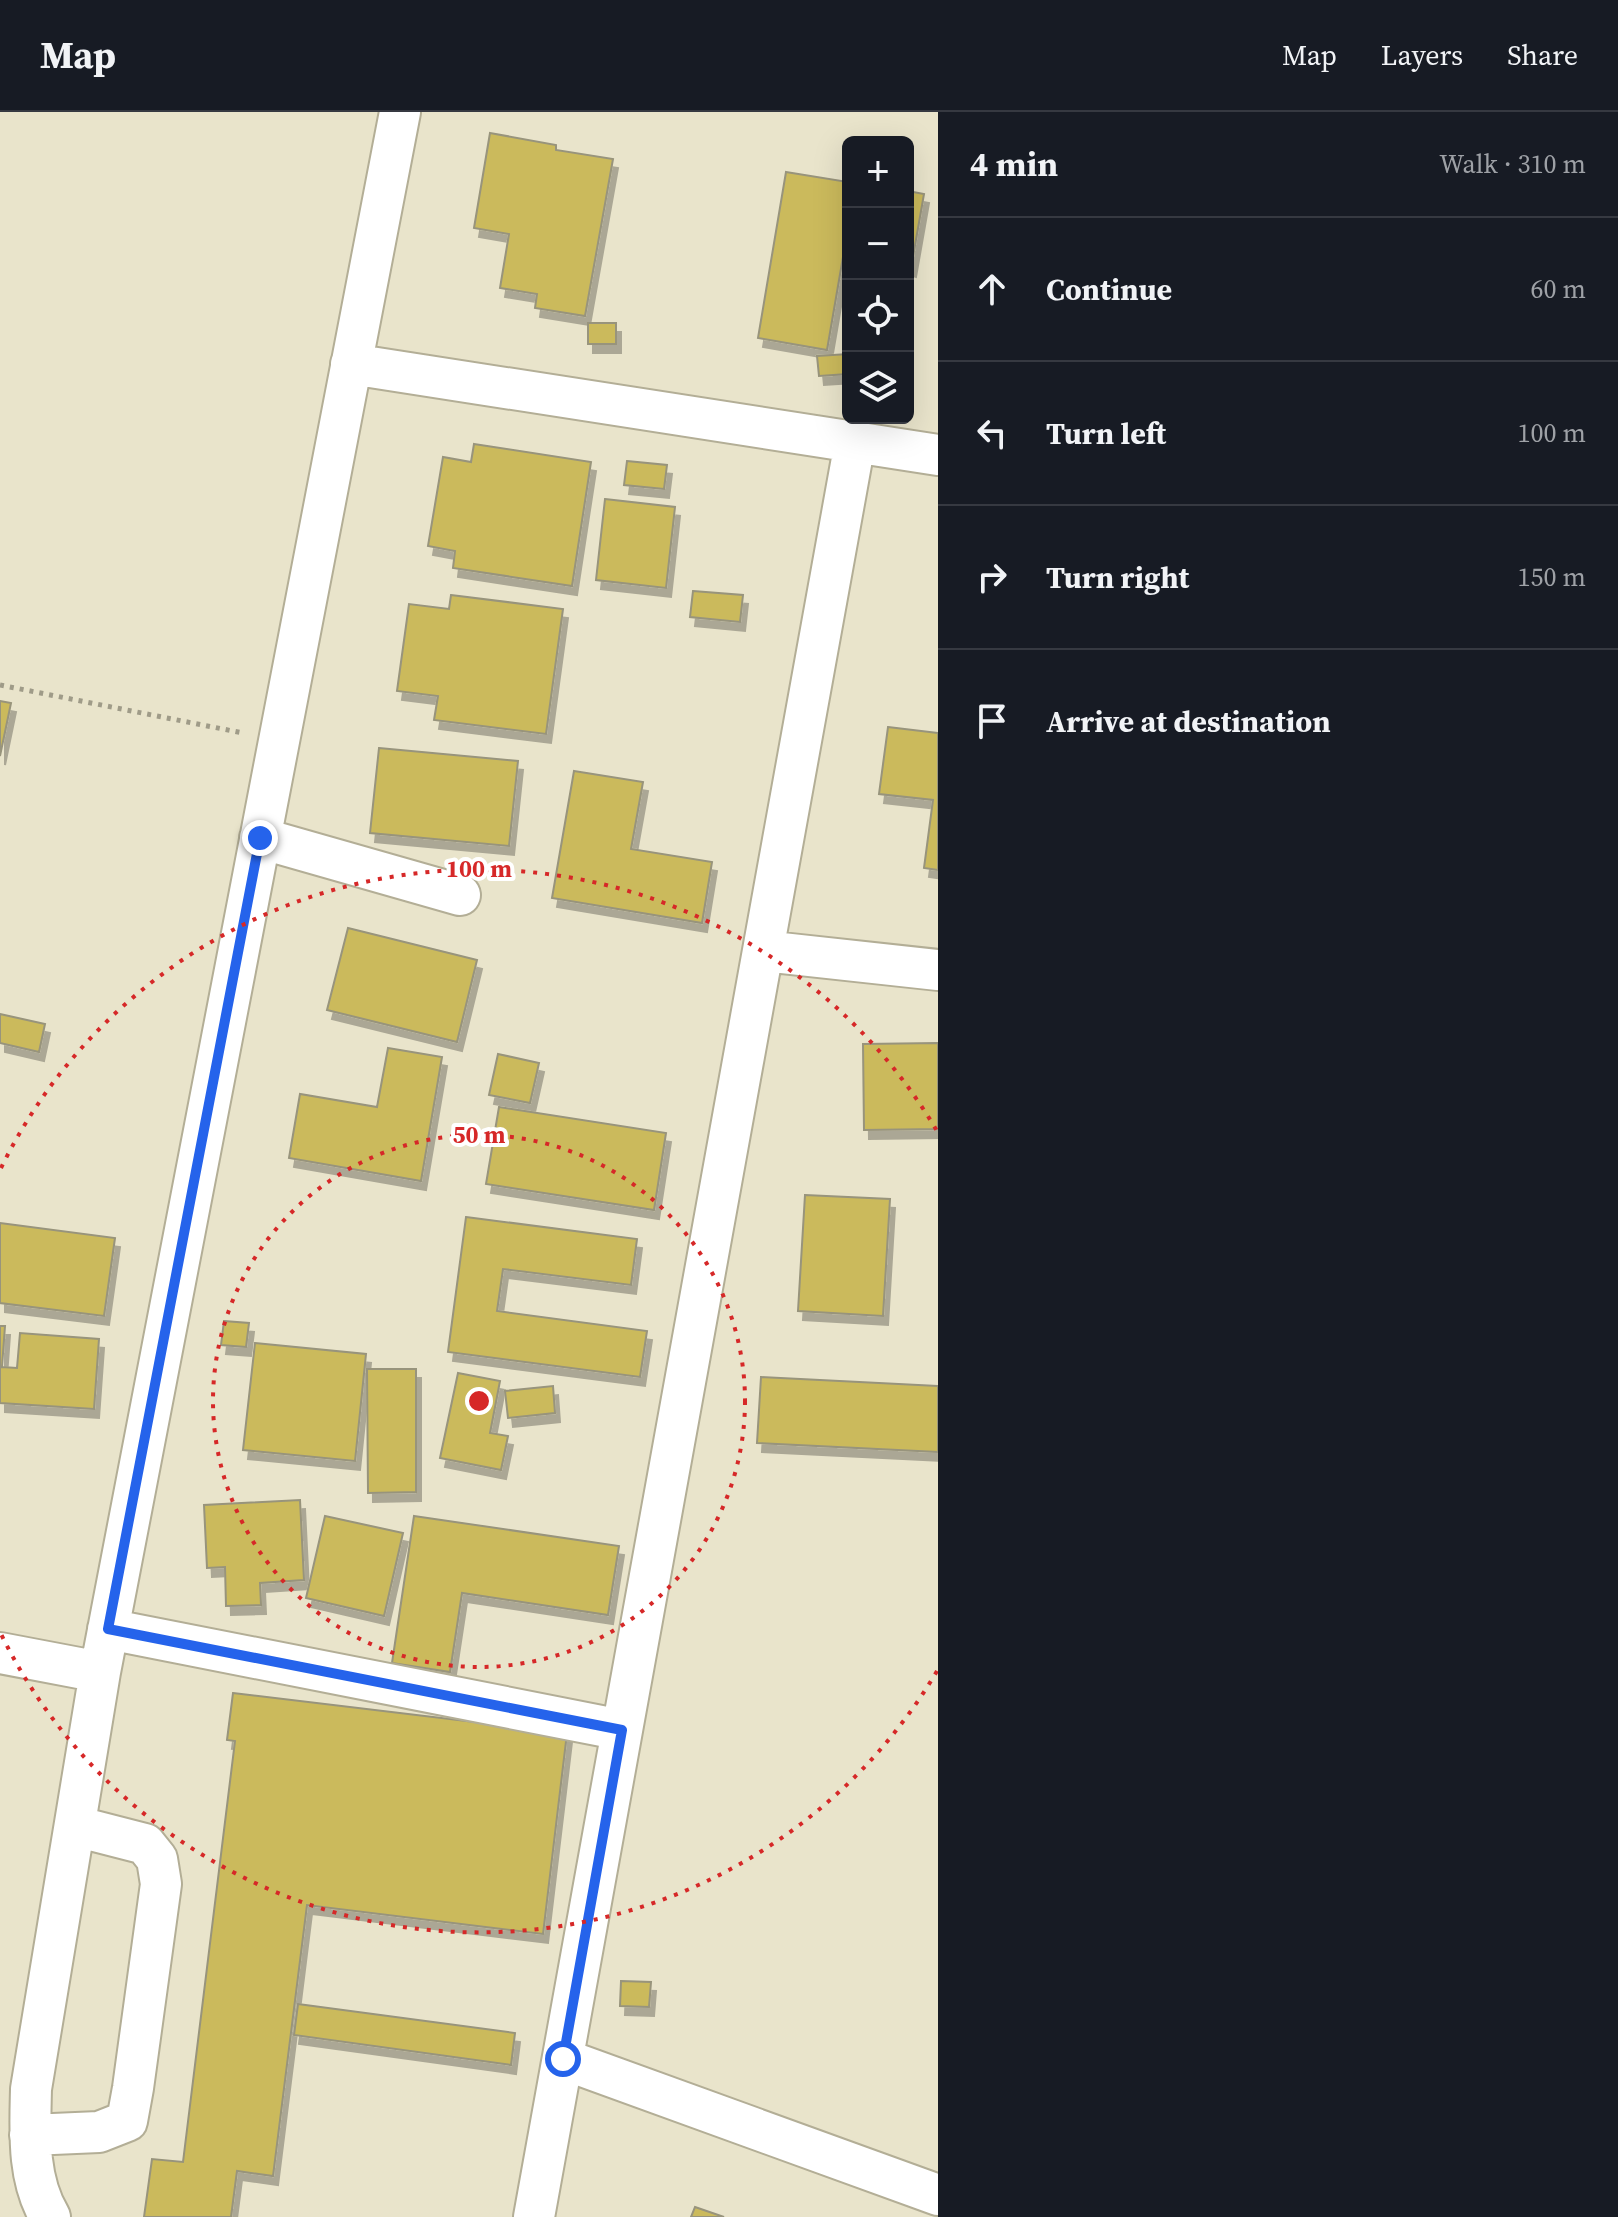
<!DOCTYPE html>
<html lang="en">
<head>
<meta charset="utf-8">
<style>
	body { margin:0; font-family:"Source Serif 4",serif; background:#20242c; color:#f1f3f6 }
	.controls { position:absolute; right:24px; top:24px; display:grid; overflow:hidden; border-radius:12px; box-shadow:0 8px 32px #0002 }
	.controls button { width:72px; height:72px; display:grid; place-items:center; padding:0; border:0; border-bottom:2px solid #363941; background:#171b24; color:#f1f3f6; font:40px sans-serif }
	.stop { position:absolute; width:24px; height:24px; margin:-18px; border:6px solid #2563eb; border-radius:50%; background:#fff }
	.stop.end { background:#2563eb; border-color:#fff; box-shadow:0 2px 8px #0008 }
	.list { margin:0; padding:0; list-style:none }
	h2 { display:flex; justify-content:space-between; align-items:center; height:104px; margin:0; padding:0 32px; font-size:34px }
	h2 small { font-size:26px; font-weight:400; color:#9ea1a6 }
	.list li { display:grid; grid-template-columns:52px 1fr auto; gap:24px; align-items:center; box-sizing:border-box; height:144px; padding:0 32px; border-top:2px solid #363941 }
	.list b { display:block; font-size:30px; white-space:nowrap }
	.list em { font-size:26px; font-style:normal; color:#9ea1a6 }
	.icon { flex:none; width:44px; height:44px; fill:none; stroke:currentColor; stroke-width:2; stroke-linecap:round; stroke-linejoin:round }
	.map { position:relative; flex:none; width:938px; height:2105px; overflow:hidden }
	header { display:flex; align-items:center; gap:48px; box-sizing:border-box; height:112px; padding:0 40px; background:#171b24; border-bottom:2px solid #363941 }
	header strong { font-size:38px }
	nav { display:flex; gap:44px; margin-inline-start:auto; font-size:28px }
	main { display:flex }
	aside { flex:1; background:#171b24 }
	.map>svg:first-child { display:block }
	.building { fill:#cbba5b; stroke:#98947c; stroke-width:2; filter:url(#shadow) }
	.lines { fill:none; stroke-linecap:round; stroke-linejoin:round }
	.minor-casing { stroke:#b3ae96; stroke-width:44 }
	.path { stroke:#9f9b88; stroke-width:5; stroke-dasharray:4 6; stroke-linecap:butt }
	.minor { stroke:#fff; stroke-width:40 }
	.route { stroke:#2563eb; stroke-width:10 }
	.ring { fill:none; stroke:#d62828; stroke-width:4; stroke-dasharray:4 8 }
	.centre { fill:#d62828; stroke:#fff; stroke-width:4 }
	.ring-label { font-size:24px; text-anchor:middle; font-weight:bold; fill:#d62828; stroke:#fff; stroke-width:8; stroke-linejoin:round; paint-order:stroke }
</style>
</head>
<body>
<header>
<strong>Map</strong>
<nav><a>Map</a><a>Layers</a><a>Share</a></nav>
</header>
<main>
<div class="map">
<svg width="938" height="2105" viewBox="0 0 938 2105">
	<defs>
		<filter id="shadow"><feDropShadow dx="5" dy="9" stdDeviation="0" flood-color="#0004"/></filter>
	</defs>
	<rect width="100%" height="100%" fill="#e9e4cb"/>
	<!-- building -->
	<path class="building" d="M490 21 556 33V38L613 47 585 204 535 196 537 182 500 176 509 122 474 116Z
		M786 60 848 70V146L843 145 827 238 758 226Z
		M908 79 924 82 911 156 908 155Z
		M588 211H616V232H588Z
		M848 242V262L819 264 817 244Z
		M474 332 591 350 572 474 453 456 455 439 428 434 443 345 471 350Z
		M627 349 667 353 664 377 624 373Z
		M605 387 675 395 666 476 596 468Z
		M693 479 743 483 740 510 690 505Z
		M451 483 563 497 546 622 434 608 438 584 397 579 409 492 449 497Z
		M0 589 11 591 0 644Z
		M888 615 938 621V758L924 756 933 688 879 682Z
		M379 636 518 649 509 734 370 721Z
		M574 659 643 670 631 737 712 750 702 811 552 786Z
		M348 816 477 848 457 930 327 898Z
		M0 902 45 912 39 940 0 931Z
		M938 931V1017L864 1018 863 932Z
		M388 936 442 945 421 1069 289 1046 300 982 377 995Z
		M498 942 539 951 530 991 489 983Z
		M499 995 666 1021 654 1098 486 1072Z
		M805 1083 890 1087 883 1204 798 1199Z
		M466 1105 637 1127 631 1173 503 1157 497 1199 647 1219 640 1265 448 1240Z
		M0 1111 115 1126 104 1204 0 1191Z
		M224 1209 249 1211 246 1235 221 1233Z
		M0 1214H5L2 1255 17 1256 20 1221 99 1227 94 1297 0 1291Z
		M255 1231 366 1242 355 1349 243 1338Z
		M367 1257H416V1380L368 1381Z
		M458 1261 500 1269 490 1321 508 1324 501 1358 440 1346Z
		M761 1265 938 1274V1340L757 1331Z
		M553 1274 555 1301 508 1306 505 1279Z
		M300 1388 304 1468 260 1471 261 1493 226 1494 225 1455 207 1456 204 1393Z
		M325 1404 403 1421 384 1504 306 1486Z
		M414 1404 619 1434 608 1503 462 1481 450 1560 392 1551Z
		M233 1581 567 1621 543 1822 307 1793 273 2064 237 2059 231 2105H144L152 2047 183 2050 235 1629 227 1628Z
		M621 1869 651 1870 649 1895 620 1894Z
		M298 1892 515 1921 511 1953 294 1923Z
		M695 2095 724 2105H691Z"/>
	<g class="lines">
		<!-- minor casing -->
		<g class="minor-casing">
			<path id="minor" d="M351 252 938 343
				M260 726 460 783
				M763 839 938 858
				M108 1517 622 1618
				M0 1541 100 1560
				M563 1947 938 2083
				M30 2023 99 2020 127 2009 133 1976 161 1772 157 1747 145 1732 75 1714
				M50 2105C27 2067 30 2020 31 1977L100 1560 400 0
				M534 2105 855 330"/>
		</g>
		<!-- path -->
		<path class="path" d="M0 573 243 621"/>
		<!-- minor -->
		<use href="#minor" class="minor"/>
	</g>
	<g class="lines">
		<!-- route -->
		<path class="route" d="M260 726 108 1517 622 1618 563 1947"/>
	</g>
	<!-- distance rings -->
	<g class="ring">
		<circle cx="479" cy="1289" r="266"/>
		<path d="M937 1559A532 532 0 0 1 1 1522M1 1056A532 532 0 0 1 937 1019"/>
	</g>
	<circle cx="479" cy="1289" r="12" class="centre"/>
	<g class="ring-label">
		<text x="479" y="765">100 m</text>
		<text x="479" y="1031">50 m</text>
	</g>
</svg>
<div class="controls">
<button>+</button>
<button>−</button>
<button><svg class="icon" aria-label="locate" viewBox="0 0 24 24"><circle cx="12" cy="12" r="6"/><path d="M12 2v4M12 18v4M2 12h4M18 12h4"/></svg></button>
<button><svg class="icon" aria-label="layers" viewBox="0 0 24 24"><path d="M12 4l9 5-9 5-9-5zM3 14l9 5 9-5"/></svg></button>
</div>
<div class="stop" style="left:563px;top:1947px"></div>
<div class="stop end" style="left:260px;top:726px"></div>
</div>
<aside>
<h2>4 min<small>Walk · 310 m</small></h2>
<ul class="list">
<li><svg class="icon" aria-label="ahead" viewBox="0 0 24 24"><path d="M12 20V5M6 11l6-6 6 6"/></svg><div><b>Continue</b></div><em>60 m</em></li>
<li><svg class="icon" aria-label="left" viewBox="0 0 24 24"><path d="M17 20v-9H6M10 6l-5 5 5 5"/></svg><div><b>Turn left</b></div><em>100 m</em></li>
<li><svg class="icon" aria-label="right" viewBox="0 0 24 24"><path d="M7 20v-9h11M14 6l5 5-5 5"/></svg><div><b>Turn right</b></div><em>150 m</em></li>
<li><svg class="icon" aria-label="arrive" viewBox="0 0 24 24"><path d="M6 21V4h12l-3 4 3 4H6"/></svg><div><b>Arrive at destination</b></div></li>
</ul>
</aside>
</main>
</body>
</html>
